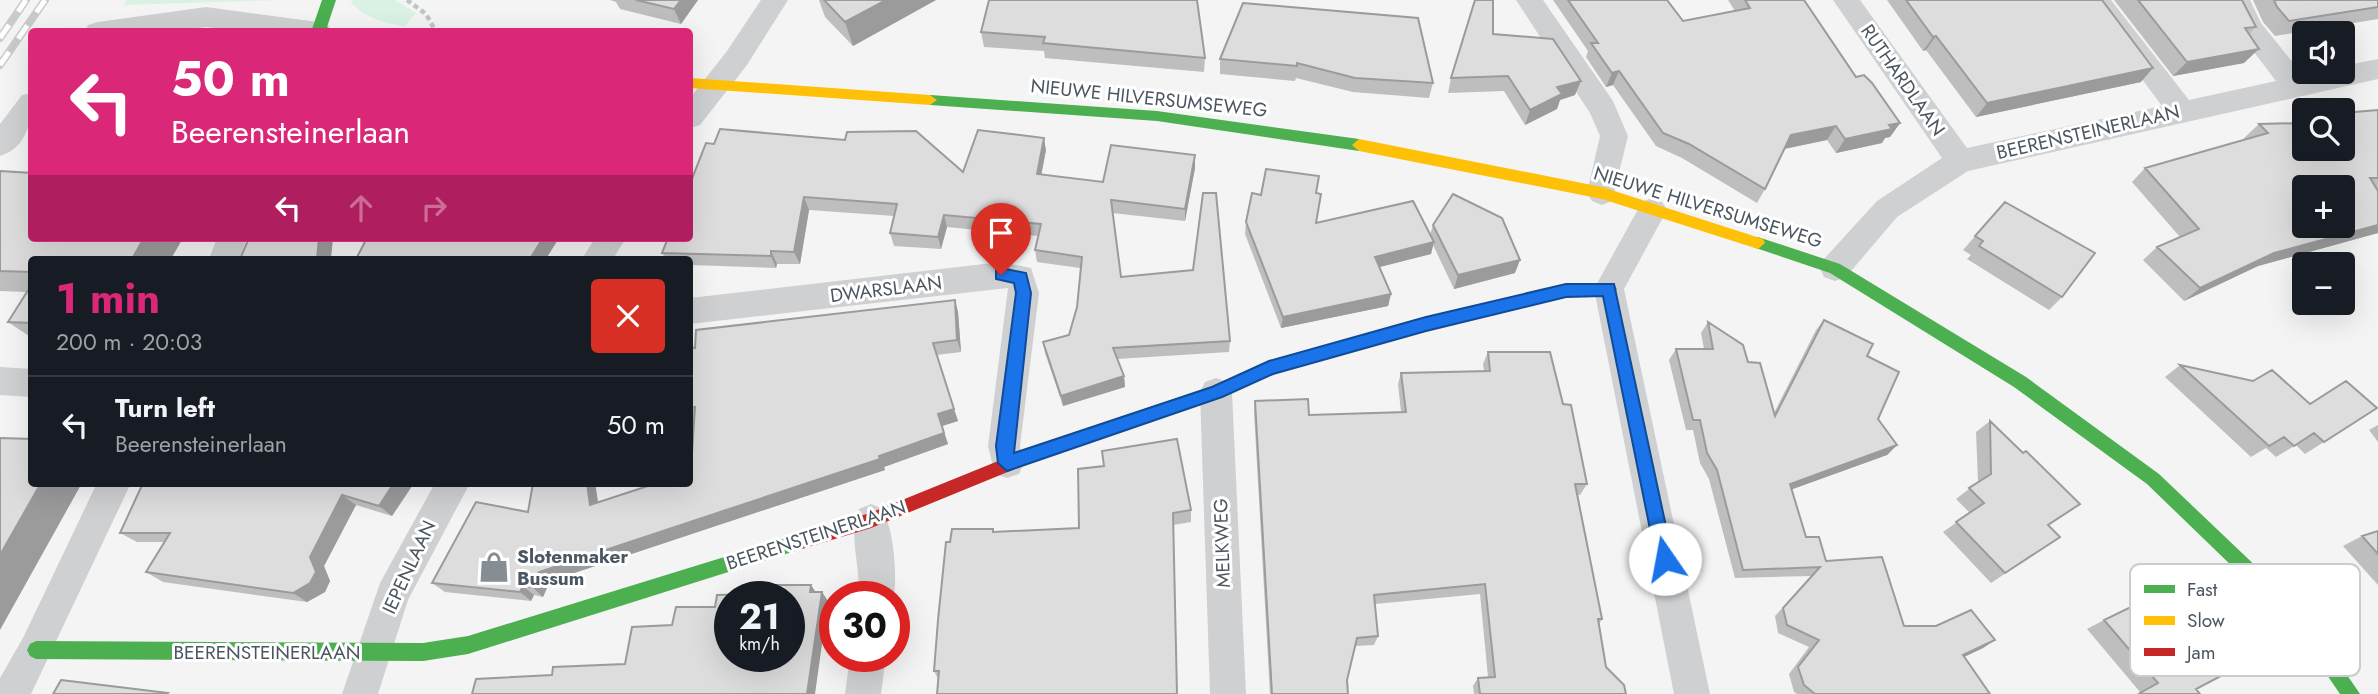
<!DOCTYPE html>
<html lang="en">
<head>
<meta charset="utf-8">
<style>
  :root { --surface:#171b24; --page:#242831; --text:#f1f3f6; --muted:#9ea1a6; --line:#363941; --accent:#db2777 }
  body { margin:0; font-family:Jost,sans-serif; background:var(--page); color:var(--text); height:100vh; display:flex; flex-direction:column; font-size:26px; white-space:nowrap }
  * { box-sizing:border-box; margin:0 }
  p { font-size:23px; color:var(--muted) }
  .icon { flex:none; width:38px; height:38px; fill:none; stroke:currentColor; stroke-width:2; stroke-linecap:round; stroke-linejoin:round }
  .map { position:relative; flex:1; overflow:hidden }
  .side { position:absolute; left:28px; top:256px; width:665px; height:231px; display:flex; flex-direction:column; background:var(--surface); border-radius:7px; box-shadow:0 7px 28px #0002 }
  .side>* { flex:none }
  .guide { position:absolute; left:28px; top:28px; width:665px; height:214px; border-radius:7px; box-shadow:0 7px 28px #0002; background:#db2777; color:#fff; overflow:hidden }
  .buttons { position:absolute; left:2292px; top:21px; display:grid; gap:14px }
  .buttons a { display:grid; place-items:center; width:63px; height:63px; border-radius:7px; background:var(--surface); box-shadow:0 7px 28px #0002; font-size:35px }
  .speed { position:absolute; left:714px; top:581px; display:flex; gap:14px; font-size:35px; font-weight:700; text-align:center }
  .speed>* { display:grid; place-content:center; width:91px; height:91px; border-radius:50%; background:var(--surface); box-shadow:0 7px 28px #0002; line-height:1 }
  .speed small { font-size:18px; font-weight:400 }
  .speed .limit { border:10px solid #d22; background:#fff; color:#111 }
  .pin { position:absolute; display:grid; place-items:center; width:60px; height:60px; color:#fff; margin:-72px -30px; border-radius:50% 50% 50% 0; rotate:-45deg; box-shadow:0 0 7px #0007 }
  .pin .icon { rotate:45deg }
  .me { position:absolute; width:77px; margin:-38px; rotate:348deg; stroke-linejoin:round; filter:drop-shadow(0 0 5px #0008) }
  .turn { display:flex; align-items:center; gap:24px; height:147px; padding:0 28px; font-size:32px }
  .turn .icon { width:91px; height:91px; stroke-width:2.5 }
  .turn b { display:block; font-size:49px; line-height:60px }
  .lanes { display:flex; align-items:center; height:66px; padding:0 28px; background:#0003; justify-content:center; gap:35px; direction:ltr }
  .lanes .off { opacity:.35 }
  .round { display:grid; place-items:center; flex:none; width:74px; height:74px; border-radius:7px; background:var(--page) }
  .summary { display:flex; align-items:center; justify-content:space-between; height:119px; padding:0 28px }
  h1 { font-size:42px; font-weight:700; line-height:52px; color:var(--accent) }
  ul { padding:0; list-style:none }
  li { display:flex; align-items:center; gap:21px; height:98px; padding:0 28px; border-top:2px solid var(--line) }
  li div { flex:1 }
  li b { display:block; font-size:26px }
  li em { font-style:normal }
  .map>svg:first-child { display:block }
  .green { fill:#d9f2e3 }
  .lines { fill:none; stroke-linecap:round; stroke-linejoin:round }
  .path { stroke:#bcc7c4; stroke-width:4.5; stroke-dasharray:5 3.5; stroke-linecap:butt }
  .street { fill:#ced0d2; fill-rule:evenodd }
  .fast { fill:#4caf50; fill-rule:evenodd }
  .slow { fill:#ffc107; fill-rule:evenodd }
  .jam { fill:#c62828; fill-rule:evenodd }
  .rail-casing { stroke:#c9cacc; stroke-width:8 }
  .rail { stroke:#fff; stroke-width:5; stroke-dasharray:16; stroke-linecap:butt }
  .wall { fill:#bebebf }
  .shaded-wall { fill:#9b9b9b }
  .building { fill:#ddddde; stroke:#9b9b9b; stroke-width:2; fill-rule:evenodd }
  .route { fill:#1a73e8; stroke:#114b97; stroke-width:2 }
  .labels { text-anchor:middle; dominant-baseline:central; stroke-width:6; stroke-linejoin:round; paint-order:stroke }
  .street-label { font-size:19px; fill:#4a5661; stroke:#fff }
  .poi-label { font-size:19px; font-weight:bold; fill:#4a5661; stroke:#fff; text-anchor:start }
  .key { fill:#fff; stroke:#c9ccd0; stroke-width:2 }
  .key-label { font-size:19px; fill:#4a5661 }
</style>
</head>
<body>
<div class="map">
<svg width="2378" height="694" viewBox="0 0 2378 694">
  <rect width="100%" height="100%" fill="#f4f4f4"/>
  <path class="green" d="M127,0H280L123,5Z
    M352,0H395L416,13L405,26C383,23 368,19 351,3Z"/>
  <g class="lines">
    <path class="path" d="M407,0L426,14L436,32"/>
    <path class="street" d="M761,0H788L747,65L700,125L690,128V98L727,51Z
      M1516,0H1543L1613,101L1628,136L1612,201L1602,205L1592,201L1587,193L1600,136L1590,113Z
      M1833,0H1860L1967,148L2162,106L2083,0H2111L2189,100L2276,81L2241,35L2224,0H2250L2261,23L2303,75L2343,72V66L2378,59V79L1968,171L1897,217L1846,277L1835,281L1824,277L1820,268L1824,259L1877,201L1942,158Z
      M206,7L318,22L328,25L331,32H241L206,27L172,32H85L88,25L98,22Z
      M32,93C32,118 29,147 0,156V124L22,95Z
      M1652,198L1662,202L1667,210L1624,289L1710,694H1674L1594,289L1642,202Z
      M217,238H247L239,259H209Z
      M595,238H626L613,259H582Z
      M1001,262L1031,268L1039,293L1020,446L1024,463L1019,474L1007,478L995,474L988,446L1008,288L690,324V298Z
      M0,367L32,369V397L0,395Z
      M1216,378L1227,382L1232,392L1246,694H1210L1200,392L1205,382Z
      M97,483H131L31,694H0V678L23,638Z
      M435,483H470L408,600L378,694H342L380,583Z
      M871,504L883,509C894,534 897,570 894,597H858C862,569 847,535 859,509Z
      M850,656H886L881,694H845Z"/>
    <path class="fast" d="M322,0H336L327,27L333,32H314L312,29Z
      M930,95L1157,111L1359,139L1366,145L1359,151L1157,121L930,105L923,100Z
      M1758,237L1840,264L2026,377L2159,474L2305,613L2360,694H2340L2293,625L2147,484L2014,387L1830,273L1753,247L1751,243L1753,239Z
      M1609,283L1614,284L1617,289L1614,294L1609,295L1566,296L1426,331L1273,374L1222,397L1038,459L1032,457L1030,452L1032,447L1212,386L1270,361L1426,317L1566,284Z
      M792,536L798,538L801,544L798,550L792,552L468,654L423,661L36,659L30,656L27,650L30,644L36,641L423,643L468,636Z"/>
    <path class="slow" d="M690,78L930,95L937,100L930,105L690,88Z
      M1359,139L1602,187L1763,239L1765,243L1758,249L1602,199L1359,151L1352,145Z"/>
    <path class="jam" d="M1038,445L1044,447L1046,452L1044,457L871,528L792,552L786,550L783,544L786,538L870,513Z"/>
    <defs>
      <path id="rail" d="M0,38L26,0
        M0,65L45,0"/>
    </defs>
    <use href="#rail" class="rail-casing"/>
    <use href="#rail" class="rail"/>
  </g>
  <path class="wall" d="M610,0H698L681,24L620,9L616,2Z
    M819,0H936L853,46L825,17Z
    M989,0L1205,58L1204,72L1045,58L1044,51L984,47L981,32Z
    M1553,0H1667L1683,21L1735,11L1728,0H1804L1856,77L1900,123L1890,137L1885,138L1882,143L1836,153L1827,140L1785,149L1765,189L1757,203L1682,158L1656,146L1613,85L1606,87L1586,57L1588,51Z
    M1887,0H2102L2141,82L1976,117L1926,50L1923,51Z
    M2114,0H2242L2256,27L2249,34L2244,63L2173,76Z
    M2253,0H2378V19L2275,36L2263,22Z
    M1243,3L1433,83L1429,98L1353,92L1296,78L1295,81L1220,74V59Z
    M1493,34L1575,95L1560,100L1557,109L1525,125L1504,91L1448,93L1451,78Z
    M2378,110V233L2258,266L2184,301L2143,260L2157,247L2180,237L2132,182L2145,168L2245,140L2244,138L2259,124L2305,149Z
    M1046,150L1041,175L1103,182L1195,155V168L1185,221L1112,213L1121,277L1230,341L1229,352L1117,359L1124,376L1125,387L1063,406L1045,353L1043,342L1069,335L1077,307L1080,268L1037,262L1035,250L1038,236L947,227L941,249L894,246L890,233L894,216L809,210L800,264H777L776,268L690,265V259H666L662,253L690,184L963,172Z
    M0,171L32,259V338L8,322L26,292L0,291Z
    M1261,195L1316,223L1430,235L1433,225L1515,273L1454,289L1433,245L1431,254L1379,267L1391,294L1388,306L1281,328L1245,234L1246,222Z
    M2005,202L2062,297L2049,310L1967,259L1971,255L1963,250Z
    M955,300L958,312L961,352L936,355L958,421L942,426L948,444L884,467L885,470L550,581L543,597L534,595L531,601L445,592L432,583L528,512L533,483H595L598,502L690,483L694,420H690V347L695,348Z
    M1824,320L1867,356L1878,419L1897,445L1887,455L1792,489L1806,537L1826,561L1904,626L1995,640L1983,648L1964,657L1990,694H1797L1794,692L1789,674L1809,647L1778,633L1775,616L1811,576L1735,578L1709,479L1700,463L1693,430H1686L1669,360L1676,349H1704L1701,333L1708,322L1748,362L1774,413L1816,330Z
    M1488,352L1563,404L1587,484L1580,495H1578L1602,619L1599,624L1606,667L1626,694H1474L1473,686L1478,678L1488,677L1480,594L1375,604L1378,636L1374,645L1355,646L1347,680L1348,694H1270L1254,412L1255,401L1309,415L1401,412L1398,384L1401,373L1484,371L1483,364Z
    M2180,365L2253,381L2324,442L2305,454L2296,445L2276,457L2266,448L2251,457L2165,377Z
    M1990,421L2048,526L2060,537L1991,583L1943,532L1970,513L1956,499L1978,482L1976,432Z
    M2378,425V442L2369,430Z
    M1104,466L1191,510V522L1173,525L938,679L934,671L950,542L994,532L1079,528Z
    M414,483L392,516L356,505L324,566L330,581L325,592L307,602L163,582L146,572L164,542H137L120,533Z
    M2378,531V585L2343,546L2362,536Z
    M2104,620L2208,632L2196,689L2200,694H2136L2140,692L2087,629Z"/>
  <path class="shaded-wall" d="M681,0H698L681,24L674,9Z
    M886,0H936L853,46L845,22Z
    M1936,36L1926,50L1923,51L1933,37Z
    M2259,49L2244,63L2173,76L2187,62Z
    M2153,68L2141,82L1976,117L1987,103Z
    M1619,71L1613,85L1606,87L1612,73Z
    M1581,81L1575,95L1560,100L1557,109L1525,125L1530,110L1557,87Z
    M1900,123L1890,137L1885,138L1882,143L1836,153L1845,139Z
    M1836,126L1827,140L1783,149L1791,135Z
    M1044,138L1046,150L1039,187L1037,174Z
    M1195,155V168L1185,221V209Z
    M804,197L809,210L800,264L794,252Z
    M944,215L947,227L941,249L938,237Z
    M2378,225V233L2258,266L2184,301L2200,288L2274,253Z
    M144,238H183L171,259H132Z
    M319,238H333L331,259H317Z
    M543,238H559L546,259H530Z
    M1434,242L1431,254L1372,269L1375,257Z
    M771,251L777,264L776,268L771,256Z
    M1520,260L1515,273L1454,289L1458,275Z
    M1391,294L1388,306L1281,328L1283,317Z
    M955,300L958,312L961,352L957,340Z
    M1124,376L1125,387L1063,406L1061,396Z
    M954,409L958,421L942,426L948,444L884,467L885,470L550,581L543,597L532,587L539,572L879,456L938,414Z
    M1897,445L1887,455L1782,493L1790,484Z
    M41,483H82L0,630V555Z
    M394,483H414L392,516L379,506Z
    M587,483H595L600,515L590,505Z
    M342,495L356,505L324,566L330,581L325,592L307,602L293,593L310,557Z
    M811,585L817,594L810,592Z
    M523,586L534,595L531,601L520,592Z
    M822,592L828,601L815,694H807Z
    M1995,640L1983,648L1951,663L1963,655Z"/>
  <path class="building" d="M636,0H681L674,9Z
    M824,0H886L845,22Z
    M989,0H1197L1205,58L1043,43L1045,37L981,32Z
    M1475,0H1493V34L1553,39L1581,81L1557,87L1562,94L1530,110L1508,76L1451,78Z
    M1568,0H1667L1683,21L1750,8L1745,0H1804L1856,77L1864,75L1872,83L1900,123L1889,125L1892,129L1845,139L1836,126L1791,135L1765,189L1689,144L1663,133L1619,71L1612,73L1591,43H1598Z
    M1906,0H2102L2153,68L1987,103L1936,36L1933,37Z
    M2138,0H2242L2256,27L2245,28L2259,49L2187,62Z
    M2274,0H2378V7L2289,21L2277,7Z
    M1243,3L1418,18L1433,83L1355,78L1297,63V66L1220,59Z
    M2378,110V178H2370L2378,191V225L2274,253L2200,288L2157,247L2199,229L2145,168L2268,133L2259,124L2305,123V149H2343V113ZM2305,187H2343V226H2305Z
    M720,129L845,140L847,132L916,131L963,172L978,130L1044,138L1037,174L1103,182L1111,145L1195,155L1185,209L1111,200L1121,277L1193,270L1203,193H1216L1230,341L1113,348L1124,376L1061,396L1043,342L1069,335L1077,307L1082,257L1035,250L1041,224L944,215L938,237L890,233L897,204L804,197L794,252L771,251V256L662,253L668,238H690V184L706,143L714,144Z
    M1266,169L1319,176L1316,193L1321,194L1316,223L1413,201L1434,242L1375,257L1391,294L1283,317L1246,222L1252,193L1261,195Z
    M0,171L32,173V238H144L132,259H32V272L0,271Z
    M1453,194L1502,218L1520,260L1458,275L1433,225Z
    M2005,202L2095,253L2062,297L1979,246L1983,241L1975,236Z
    M249,238H319L317,259H240Z
    M367,238H543L530,259H356Z
    M32,284V323L8,322Z
    M955,300L957,340L933,343L954,409L938,414L944,433L879,456L880,459L539,572L532,587L523,586L520,592L432,583L476,502L528,512L533,483H587L590,505L657,483H690L695,407L690,408V347L695,348L696,330Z
    M1824,320L1873,344L1867,356L1899,372L1878,419L1897,445L1790,484L1806,537H1819L1826,561L1882,557L1904,626H1936L1971,610L1995,640L1963,655L1990,694H1815L1804,685L1798,667L1819,640L1787,625L1783,608L1820,567L1743,570L1717,470L1707,453L1700,420H1693L1676,349H1713L1708,322L1743,345L1748,362L1760,363L1775,416Z
    M1488,352H1550L1563,404L1571,405L1587,484H1575L1602,619H1598L1606,667L1624,685L1626,694H1480L1478,678L1495,677L1485,584L1374,595L1378,636L1357,638L1347,680L1348,694H1272L1255,401L1308,399L1309,415L1406,412L1401,373L1490,371Z
    M2180,365L2253,381L2272,370L2310,404L2346,381L2377,408L2324,442L2314,433L2294,446L2284,437L2269,446Z
    M1990,421L2023,453L2026,451L2080,504L2048,525L2060,537L2005,573L1956,522L1984,503L1969,488L1991,474Z
    M0,438L32,439V483H41L0,555Z
    M1177,439L1191,510L1173,513L1177,694H937L939,671H934L938,620L946,542H950L952,529H993V532L1079,528L1078,469L1104,466L1102,451Z
    M143,483H394L379,506L342,495L310,557L316,572L310,583L293,593L146,572L170,533H120Z
    M2378,531V554L2362,536Z
    M755,585H811L810,592H822L807,694H472L476,679L552,675L553,667L625,664L632,627L672,625L676,607H715L717,595L753,594ZM730,597H789V656H730Z
    M2133,606L2150,626L2180,610L2199,613L2211,626L2208,632L2238,667L2196,689L2200,694H2140V693L2158,683L2104,620Z
    M61,680L168,693L167,694H53Z"/>
  <path class="route" d="M1001,268L1026,273L1031,293L1014,453L1212,387L1269,361L1426,317L1566,284H1614L1673,559L1671,565L1665,567L1658,565L1656,559L1603,296L1566,297L1426,331L1273,374L1222,397L1007,471L998,463L996,446L1016,293L1014,283L996,279V270Z"/>
  <defs>
    <symbol id="shop-bare" viewBox="-9 -9 18 18"><path d="M-5-2.5h2.3a2.7 3.5 0 0 1 5.4 0H5L5.5 6h-11ZM-1.5-2.5h3a1.5 2.3 0 0 0-3 0Z" fill="#868d94" stroke="#fff" stroke-width="2.5" paint-order="stroke"/></symbol>
  </defs>
  <g fill-rule="evenodd">
    <use href="#shop-bare" x="472" y="545" width="44" height="44"/>
  </g>
  <g class="labels">
    <g class="street-label">
      <text transform="translate(1903 80) rotate(55)">RUTHARDLAAN</text>
      <text transform="translate(1149 98) rotate(6)">NIEUWE HILVERSUMSEWEG</text>
      <text transform="translate(2088 132) rotate(-13)">BEERENSTEINERLAAN</text>
      <text transform="translate(1708 207) rotate(17)">NIEUWE HILVERSUMSEWEG</text>
      <text transform="translate(886 289) rotate(-7)">DWARSLAAN</text>
      <text transform="translate(816 535) rotate(-18)">BEERENSTEINERLAAN</text>
      <text transform="translate(1222 543) rotate(-92)">MELKWEG</text>
      <text transform="translate(409 567) rotate(-65)">IEPENLAAN</text>
      <text x="267" y="652">BEERENSTEINERLAAN</text>
    </g>
    <g class="poi-label">
      <text x="517" y="556">Slotenmaker<tspan x="517" dy="22">Bussum</tspan></text>
    </g>
  </g>
  <rect x="2130" y="564" width="230" height="112" rx="10" class="key"/>
  <rect x="2144" y="585" width="31" height="8" fill="#4caf50"/>
  <rect x="2144" y="616" width="31" height="9" fill="#ffc107"/>
  <rect x="2144" y="648" width="31" height="8" fill="#c62828"/>
  <g class="key-label">
    <text x="2187" y="596">Fast</text>
    <text x="2187" y="627">Slow</text>
    <text x="2187" y="659">Jam</text>
  </g>
</svg>
<div class="buttons">
<a><svg class="icon" aria-label="sound" viewBox="0 0 24 24"><path d="M4 9h4l5-4v14l-5-4H4zM17 9q2 3 0 6"/></svg></a>
<a><svg class="icon" aria-label="search" viewBox="0 0 24 24"><circle cx="10" cy="10" r="6"/><path d="M15 15l6 6"/></svg></a>
<a>+</a>
<a>−</a>
</div>
<div class="speed"><div>21<small>km/h</small></div><div class="limit">30</div></div>
<div class="pin" style="left:1001px;top:275px;background:#d93025"><svg class="icon" aria-label="arrive" viewBox="0 0 24 24"><path d="M6 21V4h12l-3 4 3 4H6"/></svg></div>
<svg class="me" style="left:1665px;top:559px" viewBox="-20 -20 40 40"><circle r="19" fill="#fff"/><path d="M0-13L10 11 0 6-10 11z" fill="#1a73e8"/></svg>
<div class="guide">
<div class="turn"><svg class="icon" aria-label="left" viewBox="0 0 24 24"><path d="M17 20v-9H6M10 6l-5 5 5 5"/></svg><div><b>50 m</b>Beerensteinerlaan</div></div>
<div class="lanes"><svg class="icon" aria-label="left" viewBox="0 0 24 24"><path d="M17 20v-9H6M10 6l-5 5 5 5"/></svg><svg class="icon off" aria-label="ahead" viewBox="0 0 24 24"><path d="M12 20V5M6 11l6-6 6 6"/></svg><svg class="icon off" aria-label="right" viewBox="0 0 24 24"><path d="M7 20v-9h11M14 6l5 5-5 5"/></svg></div>
</div>
<section class="side">
<div class="summary"><div><h1>1 min</h1><p>200 m · 20:03</p></div><a class="round" style="background:#d93025;color:#fff"><svg class="icon" aria-label="close" viewBox="0 0 24 24"><path d="M6 6l12 12M18 6L6 18"/></svg></a></div>
<ul>
<li><svg class="icon" aria-label="left" viewBox="0 0 24 24"><path d="M17 20v-9H6M10 6l-5 5 5 5"/></svg><div><b>Turn left</b><p>Beerensteinerlaan</p></div><em>50 m</em></li>
</ul>
</section>
</div>
</body>
</html>
